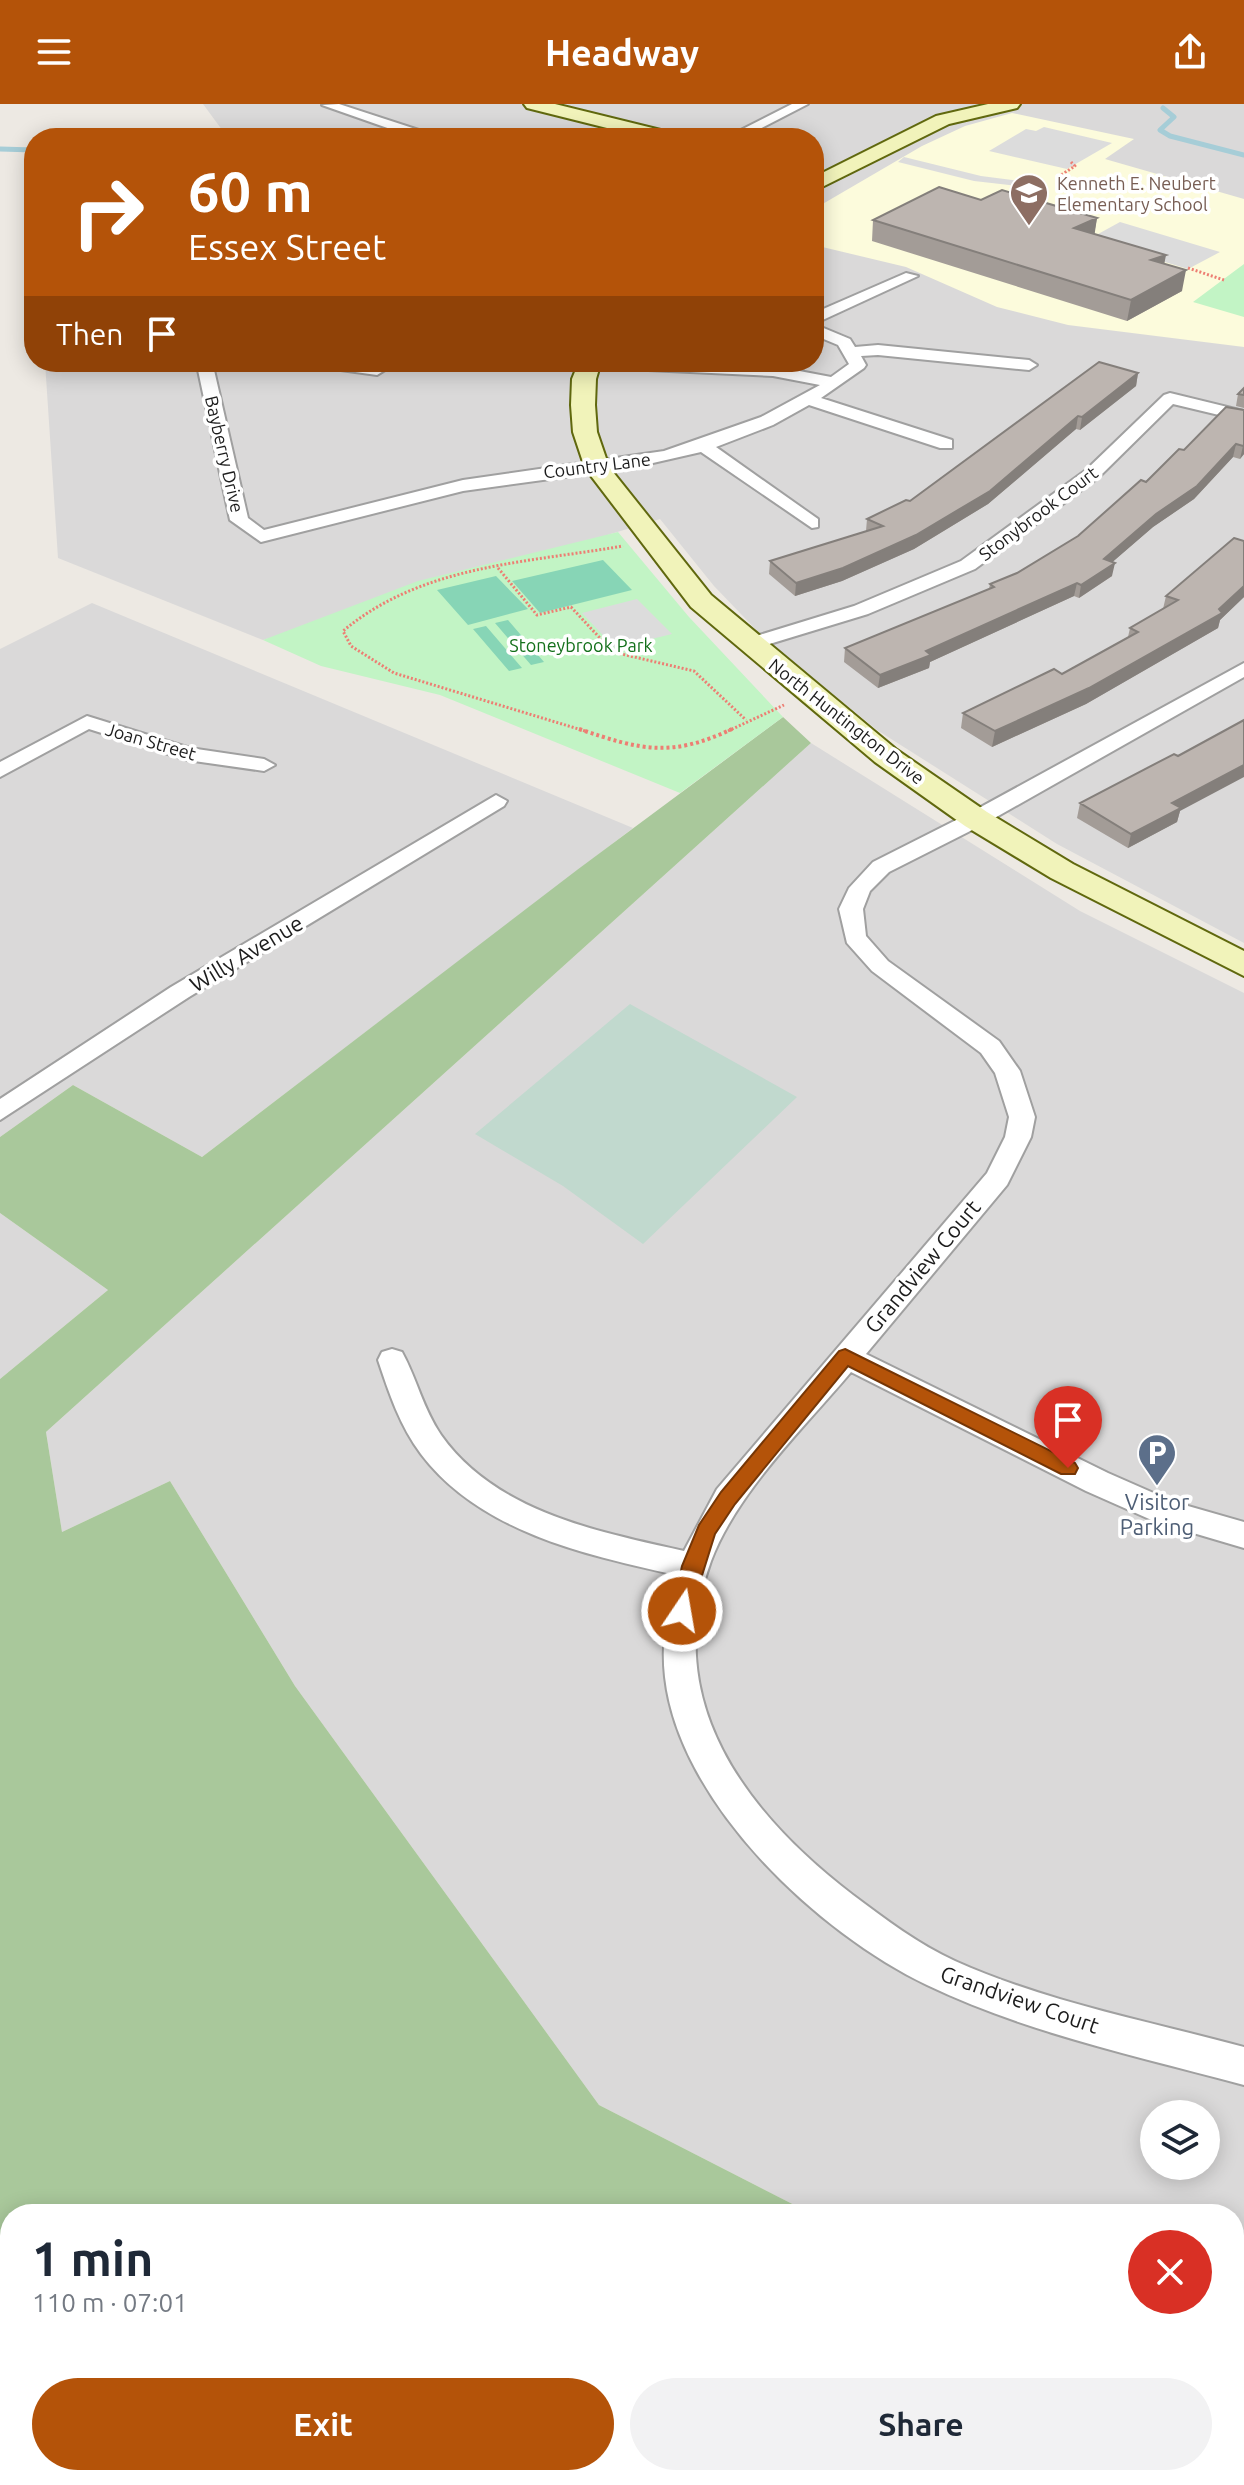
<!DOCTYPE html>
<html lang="en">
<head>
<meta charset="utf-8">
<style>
  :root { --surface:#fff; --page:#f2f2f3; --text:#1f2937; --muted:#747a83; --accent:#b45309 }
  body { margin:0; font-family:Ubuntu,sans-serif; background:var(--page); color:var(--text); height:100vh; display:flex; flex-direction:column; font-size:30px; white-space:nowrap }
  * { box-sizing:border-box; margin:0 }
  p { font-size:26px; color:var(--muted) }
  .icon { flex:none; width:44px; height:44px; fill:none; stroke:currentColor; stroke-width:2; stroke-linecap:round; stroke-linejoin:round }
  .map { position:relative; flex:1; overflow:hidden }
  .panel { position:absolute; left:0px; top:2100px; width:1244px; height:282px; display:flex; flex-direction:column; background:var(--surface); border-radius:32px 32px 0 0; box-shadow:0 4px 20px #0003 }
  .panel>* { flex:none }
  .guide { position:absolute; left:24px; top:24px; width:800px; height:244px; border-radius:32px; box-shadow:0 4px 20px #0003; background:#b45309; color:#fff; overflow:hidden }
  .fabs { position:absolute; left:1140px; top:1996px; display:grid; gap:16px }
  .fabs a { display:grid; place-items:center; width:80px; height:80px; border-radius:50%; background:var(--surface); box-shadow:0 4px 20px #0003; font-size:40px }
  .pin { position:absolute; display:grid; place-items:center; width:68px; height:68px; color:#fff; margin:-82px -34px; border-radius:50% 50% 50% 0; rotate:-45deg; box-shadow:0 0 8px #0007 }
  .pin .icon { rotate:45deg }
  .me { position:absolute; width:88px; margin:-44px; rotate:12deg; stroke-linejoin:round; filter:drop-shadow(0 0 6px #0008) }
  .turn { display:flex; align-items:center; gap:28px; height:168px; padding:0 32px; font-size:36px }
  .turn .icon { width:104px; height:104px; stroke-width:2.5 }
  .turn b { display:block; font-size:56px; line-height:68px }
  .then { display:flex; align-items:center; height:76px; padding:0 32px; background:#0003; gap:16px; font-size:30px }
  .round { display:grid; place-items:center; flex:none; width:84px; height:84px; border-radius:42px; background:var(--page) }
  .summary { display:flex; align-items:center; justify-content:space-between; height:136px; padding:0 32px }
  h1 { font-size:48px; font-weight:700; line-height:60px }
  .cta { display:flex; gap:16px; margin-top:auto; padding:16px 32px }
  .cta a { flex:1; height:92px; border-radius:48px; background:var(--accent); color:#fff; font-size:32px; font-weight:700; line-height:92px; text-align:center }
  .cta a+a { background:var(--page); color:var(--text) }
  header { display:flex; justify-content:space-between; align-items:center; height:104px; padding:0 32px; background:var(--accent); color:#fff; font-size:36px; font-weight:700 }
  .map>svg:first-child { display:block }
  .residential { fill:#dad9d9; fill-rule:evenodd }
  .education { fill:#fcfbdc }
  .forest { fill:#a9c89b }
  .wetland { fill:#c1d9ce }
  .park { fill:#c2f4c5 }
  .pitch { fill:#87d5b6 }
  .parking { fill:#dcdcdc }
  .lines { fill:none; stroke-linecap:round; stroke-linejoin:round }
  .stream { stroke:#a6cdd7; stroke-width:5 }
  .street-casing { stroke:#a0a0a0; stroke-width:4 }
  .secondary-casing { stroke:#60680e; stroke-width:4 }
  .path-far1 { stroke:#ed7e73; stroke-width:3; stroke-dasharray:2 2; stroke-linecap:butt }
  .path { stroke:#ed7e73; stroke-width:4; stroke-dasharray:3 3; stroke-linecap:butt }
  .street { fill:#fff; fill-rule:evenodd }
  .secondary { fill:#f1f3ba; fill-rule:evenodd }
  .wall { fill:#a39c97 }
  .shaded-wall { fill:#847f7b }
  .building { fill:#bdb5b0; stroke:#847f7b; stroke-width:2 }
  .route { fill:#b45309; stroke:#753606; stroke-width:2 }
  .labels { text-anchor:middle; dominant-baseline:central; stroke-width:7; stroke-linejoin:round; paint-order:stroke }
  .far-education-label { font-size:18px; fill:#785e54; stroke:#fff; text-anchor:start }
  .far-street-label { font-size:18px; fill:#1c1c1c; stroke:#fff }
  .far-park-label { font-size:18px; fill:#14701b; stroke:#fff }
  .street-label { font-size:22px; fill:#1c1c1c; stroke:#fff }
  .service-label { font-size:22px; fill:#4e5e75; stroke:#fff }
</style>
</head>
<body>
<header><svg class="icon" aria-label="menu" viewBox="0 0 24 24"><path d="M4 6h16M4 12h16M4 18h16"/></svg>Headway<svg class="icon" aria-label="share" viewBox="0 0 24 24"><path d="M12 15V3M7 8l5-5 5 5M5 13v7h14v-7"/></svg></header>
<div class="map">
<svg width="1244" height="2381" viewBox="0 0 1244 2381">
  <rect width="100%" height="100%" fill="#ede9e3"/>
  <path class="residential" d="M203,0H1244V839L1057,740L877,626L765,535L714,482L660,415L263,536L58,454L45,258H814V34H228Z
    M92,499L633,724L202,1053L73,981L0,1033V545Z
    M811,639L1080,807L1244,889V2331L1234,2325V2110H812L599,2001L295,1582L170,1377L62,1428L46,1328ZM1154,2010H1206V2062H1154Z
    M0,1109L108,1186L0,1275Z"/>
  <path class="education" d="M1012,9L1134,35L1105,55L1244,95V243L1068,221L997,203L906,163L814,141V105L922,42L965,22Z"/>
  <path class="forest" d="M783,613L811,639L46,1328L62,1428L170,1377L295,1582L599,2001L812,2110H10V2372H1234V2325L1244,2331V2381H0V1275L108,1186L0,1109V1033L73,981L202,1053L577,766Z"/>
  <path class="wetland" d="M630,900L797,993L643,1140L563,1082L475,1030Z"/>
  <path class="park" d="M1244,160V213L1193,198Z
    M618,428L689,513L783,613L680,689L440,591L321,562L263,536L418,477Z"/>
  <path class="pitch" d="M603,456L632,486L540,509L512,477Z
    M496,472L528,505L468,521L437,486Z
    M508,516L544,558L531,561L495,519Z
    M486,522L522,564L509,567L473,525Z"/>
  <path class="parking" d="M1044,23L1112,39L1067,65L989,47L1026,25L1036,27Z
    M904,53L981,72L1020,77L1019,82L974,77L898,58Z
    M1120,118L1220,148L1188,165L1089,135Z
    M637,495L672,530L615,544L582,509Z"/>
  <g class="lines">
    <path class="stream" d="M1163,4L1174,13L1160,26L1170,32L1244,51
      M0,45L34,46"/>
    <defs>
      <path id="street" d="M339,0L434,31L436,34H416L322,1Z
        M792,0H808L742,34H725Z
        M906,169L918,172L814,220V209Z
        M814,220L850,235L855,243L878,241L1029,256L1037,261L1029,266L878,251L861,252L866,261L864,264L821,294L952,336V344H940L809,301L773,321L716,343L818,415V423L812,424L701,348L631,364L463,387L261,438L230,416L198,266L200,258H216L214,266L248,414L264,426L463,376L664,347L761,313L820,281L773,272L648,266L642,264V258L773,262L831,273L849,260L838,241L814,231Z
        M311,258H354L385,266L377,271L319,263Z
        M1170,289L1244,307V317L1173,300L1098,374L975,465L868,510L750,546L740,540L743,536L854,502L961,457L1086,366L1164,291Z
        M1244,559V573L984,720L889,768L870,787L863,805L866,832L888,857L999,937L1020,967L1035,1013L1031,1033L1007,1081L866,1250L1108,1369L1174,1398L1244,1418V1444L1156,1418L1086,1387L851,1268C804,1324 737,1388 711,1457C659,1597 747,1710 853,1791C885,1815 918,1840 955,1857C1046,1898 1148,1917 1244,1943V1981C1137,1952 1027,1929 927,1881C818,1829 679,1699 665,1573C661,1538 667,1505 676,1471C586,1451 480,1428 421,1350C400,1322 389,1289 378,1256L382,1248L392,1245L402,1248C417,1275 423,1305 441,1331C495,1408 599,1428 684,1447L717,1385L987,1069L1005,1033L1009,1013L995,969L981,949L872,867L847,839L839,805L849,784L873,758L968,710Z
        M87,612L190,644L264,655L275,661L264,667L187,656L89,625L0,673V658Z
        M496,691L507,697L504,702L189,893L0,1016V995L171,883Z"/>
      <path id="secondary" d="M524,0H555L677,30L679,34H647L527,4Z
        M988,0H1020L1017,4L949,20L814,87V73L936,12Z
        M579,258H601L596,275L595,301L597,328L609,363L711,491L897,646L987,708L1073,760L1244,847V872L1051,774L965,722L875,658L691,503L585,364L573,328L571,301L572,275Z"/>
    </defs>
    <use href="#street" class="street-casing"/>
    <use href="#secondary" class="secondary-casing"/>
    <path class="path-far1" d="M1058,73L1075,62L1071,58
      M1188,164L1224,176
      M498,464L537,511L571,503L613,548L694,567L746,616
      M585,627L394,569L351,542L343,527C422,461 525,459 623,442
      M728,627L784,601"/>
    <path class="path" d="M579,625C641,646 671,654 732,625"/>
    <use href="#street" class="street"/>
    <use href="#secondary" class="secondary"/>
  </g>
  <path class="wall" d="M981,96L1097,114L1094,130L1164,160L1182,187L1127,217L872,137L873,116Z
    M1138,269L1136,282L1080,326L1076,325L988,400L914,445L842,477L795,492L769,470L770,457L866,427L867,415L910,397Z
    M1244,284V304L1236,302L1238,290Z
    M1244,306V350L1240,355L1233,353L1194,395L1153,423L1112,458V472L1079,494L1074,492L930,558L929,564L878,584L844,558L845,544L989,485L990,480L1017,469L1078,432L1184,346Z
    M1244,437V493L1220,516L1218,524L1086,600L992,643L961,624L963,609L1062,570L1128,533L1130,524L1163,505L1166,492Z
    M1178,652L1180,707L1177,718L1128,744L1077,714L1080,699Z"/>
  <path class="shaded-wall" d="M1097,114L1094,134L1074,124Z
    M1166,151L1162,172L1151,156Z
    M1186,166L1182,187L1127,217L1131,196Z
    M1138,269L1136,282L1080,326L1082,313Z
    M1078,312L1076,325L988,400L914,445L842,477L795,492L796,479Z
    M1236,340L1233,353L1194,395L1153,423L1101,468L1104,455Z
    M1244,341V350L1240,355L1243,342Z
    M1115,459L1112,472L1079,494L1081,481Z
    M1077,479L1074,492L930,558L929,564L878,584L880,571L926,547Z
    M1244,482V493L1220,516L1218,524L1086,600L992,643L995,627L1219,505Z
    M1244,661V673L1180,707L1177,718L1128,744L1131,730L1172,699Z"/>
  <path class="building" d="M939,83L981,96L1002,86L1097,114L1074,124L1166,151L1151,156L1186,166L1131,196L873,116Z
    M1099,258L1138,269L1082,313L1078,312L990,387L916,431L843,464L796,479L770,457L883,422L867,415L906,396L910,397Z
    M1244,284V291L1238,290Z
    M1226,303L1244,306V341L1243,342L1236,340L1197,382L1156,410L1104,455L1115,459L1081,481L1077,479L926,547L931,551L880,571L845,544L994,483L990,480L1017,469L1078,432L1141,376L1146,378L1179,345L1184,346Z
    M1234,434L1244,437V482L1219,505L1222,509L1089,584L995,627L963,609L1054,565L1062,570L1138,528L1130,524L1178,496L1166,492Z
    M1244,616V661L1172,699L1181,704L1131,730L1080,699L1174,650L1178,652Z"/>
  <path class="route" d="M845,1245L1075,1359L1078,1364L1075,1370H1061L848,1262L735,1400L715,1430L689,1513H675L672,1507L682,1462L699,1421L721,1388L839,1247Z"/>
  <defs>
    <symbol id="school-pin" viewBox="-11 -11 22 30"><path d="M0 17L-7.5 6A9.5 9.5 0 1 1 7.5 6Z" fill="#8d6e63" stroke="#fff"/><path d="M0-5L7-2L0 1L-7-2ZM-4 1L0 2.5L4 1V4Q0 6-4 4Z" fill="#fff"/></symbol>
    <symbol id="parking-pin" viewBox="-11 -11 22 30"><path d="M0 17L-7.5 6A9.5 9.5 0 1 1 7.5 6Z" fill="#5c6f8a" stroke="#fff"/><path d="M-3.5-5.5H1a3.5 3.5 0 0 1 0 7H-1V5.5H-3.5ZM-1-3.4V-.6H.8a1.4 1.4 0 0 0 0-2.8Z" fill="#fff"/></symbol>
  </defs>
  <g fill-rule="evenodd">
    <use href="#school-pin" x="1007" y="67" width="44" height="60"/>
    <use href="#parking-pin" x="1135" y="1327" width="44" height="60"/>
  </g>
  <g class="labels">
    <g class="far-education-label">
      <text x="1057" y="79">Kenneth E. Neubert<tspan x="1057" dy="21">Elementary School</tspan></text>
    </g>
    <g class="far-street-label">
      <text transform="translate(225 350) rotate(77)">Bayberry Drive</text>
      <text transform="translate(597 361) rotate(-7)">Country Lane</text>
      <text transform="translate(1038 409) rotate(-37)">Stonybrook Court</text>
      <text transform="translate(847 617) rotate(38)">North Huntington Drive</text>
      <text transform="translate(151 637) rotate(16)">Joan Street</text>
    </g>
    <g class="far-park-label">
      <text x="581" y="541">Stoneybrook Park</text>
    </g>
    <g class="street-label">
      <text transform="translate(246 849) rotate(-31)">Willy Avenue</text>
      <text transform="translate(922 1162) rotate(-50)">Grandview Court</text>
      <text transform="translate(1020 1895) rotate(19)">Grandview Court</text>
    </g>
    <g class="service-label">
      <text x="1157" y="1397">Visitor<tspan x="1157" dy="25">Parking</tspan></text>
    </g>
  </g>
</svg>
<div class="fabs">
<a><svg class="icon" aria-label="layers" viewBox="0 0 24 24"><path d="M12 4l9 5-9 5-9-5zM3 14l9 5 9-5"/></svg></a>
</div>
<div class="pin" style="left:1068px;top:1364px;background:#d93025"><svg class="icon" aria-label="arrive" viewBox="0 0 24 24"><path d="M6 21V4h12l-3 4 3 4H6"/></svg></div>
<svg class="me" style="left:682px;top:1507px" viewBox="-20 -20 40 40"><circle r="17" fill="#b45309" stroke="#fff" stroke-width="3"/><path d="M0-11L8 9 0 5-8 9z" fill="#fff"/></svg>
<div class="guide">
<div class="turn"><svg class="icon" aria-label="right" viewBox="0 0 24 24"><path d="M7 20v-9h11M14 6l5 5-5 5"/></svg><div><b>60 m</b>Essex Street</div></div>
<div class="then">Then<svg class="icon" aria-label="arrive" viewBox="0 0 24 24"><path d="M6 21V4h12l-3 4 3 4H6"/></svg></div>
</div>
<section class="panel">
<div class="summary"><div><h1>1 min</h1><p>110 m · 07:01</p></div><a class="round" style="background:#d93025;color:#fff"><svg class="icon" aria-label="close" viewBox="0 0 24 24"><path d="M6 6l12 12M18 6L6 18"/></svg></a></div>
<div class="cta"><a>Exit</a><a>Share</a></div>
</section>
</div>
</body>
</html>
